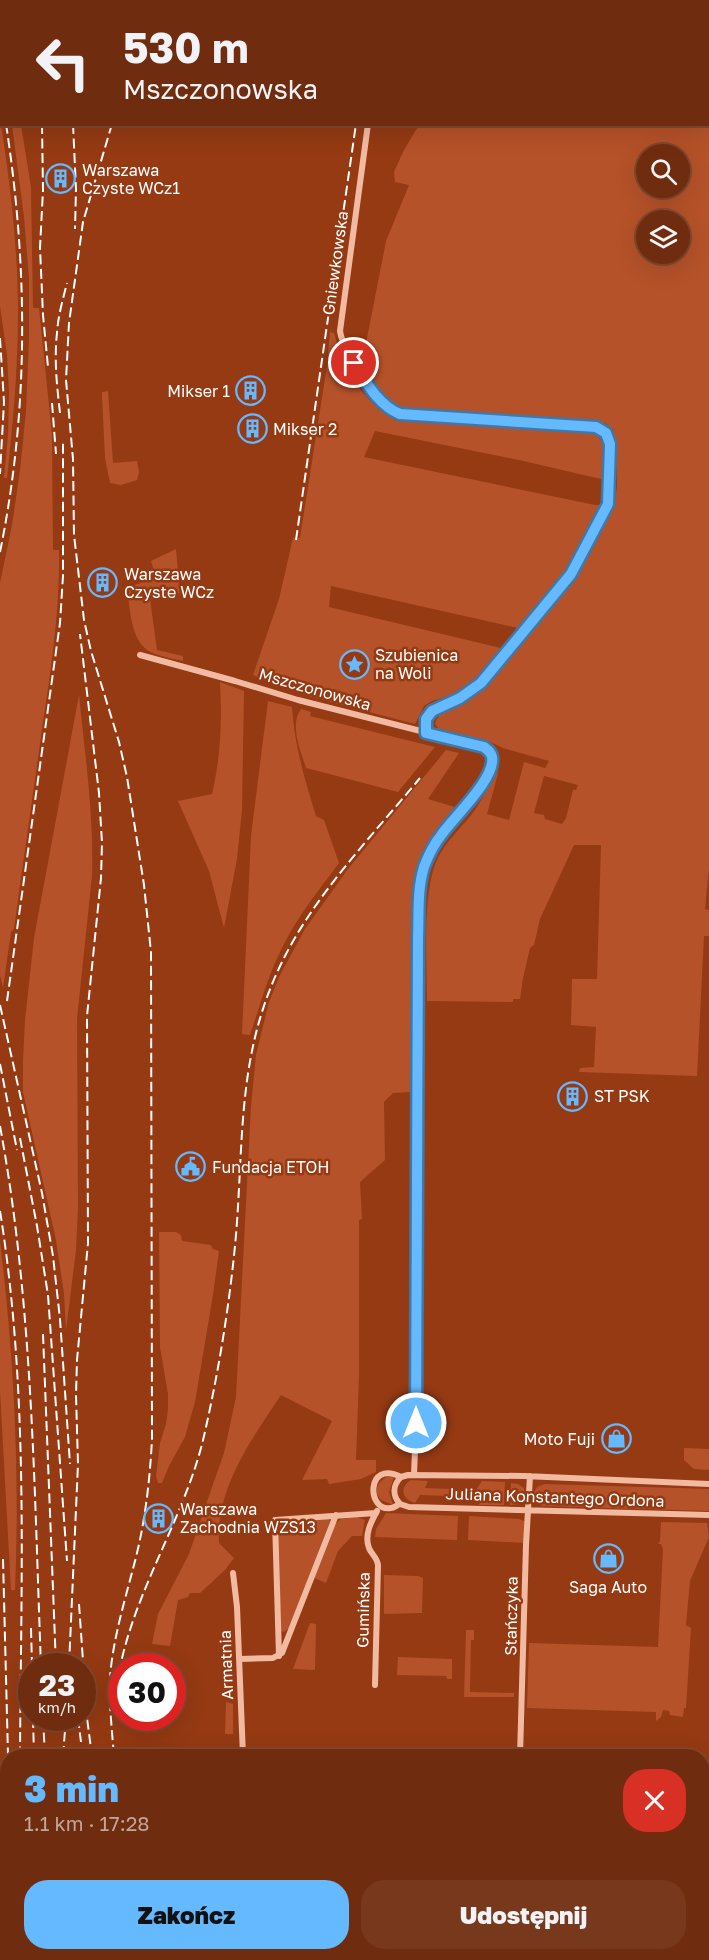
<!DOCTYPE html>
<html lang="pl">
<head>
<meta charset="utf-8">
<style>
  :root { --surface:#702c0e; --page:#78381c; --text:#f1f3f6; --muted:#c0a79e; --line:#82482e; --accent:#64b9ff }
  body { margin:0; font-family:"Golos Text",sans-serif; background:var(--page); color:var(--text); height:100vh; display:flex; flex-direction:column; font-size:22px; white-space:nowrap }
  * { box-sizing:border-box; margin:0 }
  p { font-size:20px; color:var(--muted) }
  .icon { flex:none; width:33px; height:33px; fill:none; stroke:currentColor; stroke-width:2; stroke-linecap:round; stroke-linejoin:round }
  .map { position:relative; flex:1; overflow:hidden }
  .side { position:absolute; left:0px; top:1749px; width:710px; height:212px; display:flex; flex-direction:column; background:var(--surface); border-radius:24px 24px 0 0; box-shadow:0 6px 24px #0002,0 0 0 2px var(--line) }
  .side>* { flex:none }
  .guide { position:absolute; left:0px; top:0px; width:710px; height:126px; box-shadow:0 6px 24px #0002,0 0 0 2px var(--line); background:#702c0e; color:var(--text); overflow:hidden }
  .controls { position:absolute; left:636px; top:144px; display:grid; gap:12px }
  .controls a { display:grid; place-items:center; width:54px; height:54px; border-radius:50%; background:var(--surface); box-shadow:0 6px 24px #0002,0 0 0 2px var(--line); font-size:30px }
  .speed { position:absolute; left:18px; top:1653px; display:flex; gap:12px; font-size:30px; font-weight:700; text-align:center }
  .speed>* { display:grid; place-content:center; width:78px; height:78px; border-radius:50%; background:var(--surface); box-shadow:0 6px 24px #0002,0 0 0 2px var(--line); line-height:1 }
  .speed small { font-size:15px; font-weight:400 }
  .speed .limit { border:9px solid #d22; background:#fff; color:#111 }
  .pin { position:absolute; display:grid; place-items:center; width:51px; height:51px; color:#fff; margin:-26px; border:3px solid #fff; border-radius:50%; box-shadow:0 2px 6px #0007 }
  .me { position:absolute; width:66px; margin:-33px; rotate:0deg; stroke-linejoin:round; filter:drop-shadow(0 0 4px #0008) }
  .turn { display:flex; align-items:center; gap:21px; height:126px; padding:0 24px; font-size:27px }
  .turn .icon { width:78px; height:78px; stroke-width:2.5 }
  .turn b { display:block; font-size:42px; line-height:51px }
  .round { display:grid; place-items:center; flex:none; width:63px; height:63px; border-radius:24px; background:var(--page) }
  .headline { display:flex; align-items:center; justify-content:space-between; height:102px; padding:0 24px }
  h1 { font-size:36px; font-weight:800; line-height:45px; color:var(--accent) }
  .primary-button { display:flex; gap:12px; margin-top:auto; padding:12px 24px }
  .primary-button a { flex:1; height:69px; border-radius:24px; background:var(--accent); color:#111; font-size:24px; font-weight:800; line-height:69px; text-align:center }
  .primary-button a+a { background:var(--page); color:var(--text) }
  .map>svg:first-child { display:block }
  .green { fill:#b55229; fill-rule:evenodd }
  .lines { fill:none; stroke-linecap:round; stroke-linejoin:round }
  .primary-tunnel { stroke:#a55836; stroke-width:15; stroke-dasharray:15 8; stroke-linecap:butt }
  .street { stroke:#f3baa2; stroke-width:6 }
  .primary { stroke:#fff4ee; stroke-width:15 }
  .rail { stroke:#fff; stroke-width:2; stroke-dasharray:10 4.5; stroke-linecap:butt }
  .route-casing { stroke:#4178a6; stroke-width:15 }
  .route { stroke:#64b9ff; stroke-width:10 }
  .labels { text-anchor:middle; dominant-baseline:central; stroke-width:5; stroke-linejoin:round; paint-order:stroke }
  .poi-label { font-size:16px; fill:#fff; stroke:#953a13; text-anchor:start }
  .street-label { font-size:16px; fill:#fff; stroke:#953a13 }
</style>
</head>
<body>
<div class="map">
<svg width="709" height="1960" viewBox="0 0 709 1960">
  <rect width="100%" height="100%" fill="#953a13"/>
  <path class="green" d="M520,0H709V868L705,909L709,910V936H704L697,1076L579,1072L580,1068L594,1067L596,1027L571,1025L572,979H597L601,845H574L540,919L534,945L530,948L523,978L520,999H513V1002L427,1001C427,962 422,897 436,862C445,841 462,828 475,810C483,797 491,783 499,770L487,814L509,820L524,762L545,768L549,761L503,748L488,741L440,730L435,724C438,708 469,700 481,689C500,673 514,653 530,634C562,594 603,545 616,493C619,479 615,450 614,434L613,429L605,423L419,411C412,410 405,410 399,408C384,403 370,377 362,364L386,241L409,185L395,182L394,172L404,150L419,125L708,124V2L518,1ZM646,154H680V188H646ZM646,220H680V254H646ZM544,776L578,785L576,790H573L566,818L562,824L545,819L544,815L534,813Z
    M0,117C10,182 18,247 18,313C18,369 13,423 7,478H4L8,436L9,393L7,355L0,306Z
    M21,125L31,187L33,308H39L52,435L53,550H59C60,611 51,669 42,729C33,795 23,862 14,929L11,932L3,988L0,975V583L12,525L20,470L26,411L29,339V279L24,217L12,125Z
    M330,332L334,333C344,370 363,402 397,421L590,432C610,439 605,462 605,480L519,460L375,431L364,457L595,505H603L572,565L522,629L331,586L329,607L505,649L472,685L451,696L432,701L424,706L415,724L312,697L286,689L253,675L279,599L293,538H300L327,366Z
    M108,391L113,463L137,461L139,472L137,480L121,485L110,483L105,458L102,396V392Z
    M176,549L180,593L150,599L157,650L183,656V661C174,659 164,657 155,654C131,646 131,613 127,592L135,585L156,577L151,561Z
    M220,682L244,691L242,810L237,859L224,928L209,871L178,801L212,794C221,755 222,722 220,682Z
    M79,695C85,755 94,815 92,876L77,1019L78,1208L76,1250L66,1331L64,1294L56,1240L23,1092V1060L25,1020L34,938Z
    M268,701L292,707C295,747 304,777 316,816L324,820L339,863C319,890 297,917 282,948C268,975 260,1006 250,1035L242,1034L251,836Z
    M301,709L311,712L310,716L435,747L398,792L306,768C301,752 289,725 301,709Z
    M446,750L459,753L428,799L455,807L424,857L416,887L412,958L411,1092L393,1093L384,1102L385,1160L360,1182L362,1219L359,1220V1376L356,1460H376V1472L361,1479L329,1484L327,1479L302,1480L332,1421L281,1395C252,1439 216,1487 219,1543L234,1558L225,1570L200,1593H190L188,1597L178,1600L170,1646L152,1644L158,1614L189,1554L211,1490L224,1453L236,1397L251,1106L256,1055L269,1002L279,977L305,929L348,869Z
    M176,1232L181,1235L182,1241L211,1245L213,1249L219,1251L213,1295L195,1402L185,1437L169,1466L162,1483H158L156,1476L160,1443L166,1424L168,1409V1394L160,1347L159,1232Z
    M0,1241C14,1356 20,1474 15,1590H11L0,1390Z
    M684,1448L709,1449V1470L694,1469L684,1460Z
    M387,1477H394L389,1492L393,1505L381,1500C373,1492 377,1482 387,1477Z
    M411,1480L428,1481L425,1488L476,1490L482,1481L505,1482L504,1505H479L481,1497L420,1495L415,1503C402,1500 399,1487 411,1480Z
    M511,1483L518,1484L524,1488L525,1499L520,1504L510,1505Z
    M545,1484L709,1489V1511L542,1506L535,1501L533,1494L537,1487Z
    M386,1513L458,1516L457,1540L375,1537L376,1529Z
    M469,1516L519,1519L526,1522L525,1543L468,1540Z
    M357,1517L365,1520L362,1536H352L338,1551L326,1583L314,1578L335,1524L341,1519Z
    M328,1518L330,1521L289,1628L284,1632L281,1631L277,1527L281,1522Z
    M661,1522L707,1523L709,1537L690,1581L686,1625L691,1628L686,1708H684L683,1717L670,1715L669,1711L663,1710L661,1717L656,1721V1712L527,1708L529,1643L658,1647L663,1549L661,1544H658L660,1541Z
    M384,1575L418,1576L423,1578L422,1613L384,1614Z
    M310,1623L316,1624L315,1670L293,1669Z
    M466,1630H474V1640H471L470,1692L514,1693V1697H464Z
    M398,1657L452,1659V1679H447L446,1676L397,1675Z
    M226,1702L233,1704V1734H225Z
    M396,1953H534L533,1960H395Z"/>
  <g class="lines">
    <path class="primary-tunnel" d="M0,1792L8,1794
      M0,1807L8,1809
      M0,1818L8,1821"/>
    <path class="street" d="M385,2V0
      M368,124L340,331C343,351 375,401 392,411C397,414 404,415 410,416L596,427L606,433L610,444L608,504L571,574L481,683L460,698L432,711L426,719V733
      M140,655L235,681L298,700L484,747L492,754C496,780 444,825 431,851C418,878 419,907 418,937L416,1423L414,1475
      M401,1477C393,1485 392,1495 400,1504L409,1507L709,1515
      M400,1504C397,1505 394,1508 391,1508C367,1513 365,1459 401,1477L408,1475L524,1476L709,1484
      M233,1573L237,1607L243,1756
      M279,1656L275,1520L376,1513
      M240,1659L273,1658L282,1653L336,1515
      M375,1685L378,1565C377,1557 371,1554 369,1548C364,1535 371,1522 377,1511
      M520,1756L526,1545L530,1476
      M670,1960L671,1953"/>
    <path class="primary" d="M702,1860L709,1861
      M702,1890L709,1891"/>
    <path class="rail" d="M67,0V2
      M43,2V0
      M168,2L169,0
      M330,2V0
      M372,2L373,0
      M0,85L2,94
      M42,124L43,190L40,248L43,315L48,367
      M73,124L76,189L75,229
      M112,124L83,222L69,323L66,380L73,459L74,535L84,620L91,651L119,742L127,777L144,885L151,952L152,1439C150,1477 146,1515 137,1553C127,1594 113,1636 110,1678C109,1705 112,1731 114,1756
      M0,338L4,402L0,474
      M52,403L56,454
      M60,413C57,387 54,360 57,333C58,316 63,299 67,283
      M296,540L356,124
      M0,552C29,410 28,267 6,124
      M7,1001L60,623L63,576V441
      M0,1005L42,1193L53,1256L60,1319L70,1464
      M0,1064L17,1150
      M0,1126C33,1305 34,1486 41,1666
      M20,1138L37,1226L48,1295L67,1561
      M0,1211C29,1391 21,1575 20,1756
      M43,1334L56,1666
      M3,1559L8,1756
      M79,1604L87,1718L92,1756
      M31,1628L32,1666
      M69,1666L78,1464L76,1395L77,1360L88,1243L87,1016L101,878L102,843L99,793L80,634
      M119,1673C134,1590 185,1518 204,1436C219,1370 230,1302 236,1235C244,1136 237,1052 283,960C316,893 373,835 420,778
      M33,1718L34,1756
      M43,1718L45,1756
      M78,1718L81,1742
      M63,1756L66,1718
      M60,1953V1960
      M81,1953V1960
      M192,1953L196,1960
      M205,1953L212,1960
      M7,1960L8,1852
      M18,1960V1953
      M36,1960V1953
      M48,1960V1953"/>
  </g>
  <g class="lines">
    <defs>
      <path id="route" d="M354,363C366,382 378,405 400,414L596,427L606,433L610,444L608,504L571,574L481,683L460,698L432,711L426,719V733L484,747C488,750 491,752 492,757C496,778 454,817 442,834C434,844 428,856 424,867C417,889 419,914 418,937L416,1423"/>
    </defs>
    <use href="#route" class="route-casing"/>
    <use href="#route" class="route"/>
  </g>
  <defs>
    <symbol id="building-ring" viewBox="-11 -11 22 22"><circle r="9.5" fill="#953a13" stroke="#64b9ff" stroke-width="1.5"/><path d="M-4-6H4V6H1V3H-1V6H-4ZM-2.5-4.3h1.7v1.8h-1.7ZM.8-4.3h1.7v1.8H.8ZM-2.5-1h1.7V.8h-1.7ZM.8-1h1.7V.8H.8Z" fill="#64b9ff"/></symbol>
    <symbol id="sight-ring" viewBox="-11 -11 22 22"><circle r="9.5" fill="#953a13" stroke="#64b9ff" stroke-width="1.5"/><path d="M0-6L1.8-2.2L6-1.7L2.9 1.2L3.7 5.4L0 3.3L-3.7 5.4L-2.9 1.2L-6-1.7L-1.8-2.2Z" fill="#64b9ff"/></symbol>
    <symbol id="civic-ring" viewBox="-11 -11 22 22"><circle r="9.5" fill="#953a13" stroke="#64b9ff" stroke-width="1.5"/><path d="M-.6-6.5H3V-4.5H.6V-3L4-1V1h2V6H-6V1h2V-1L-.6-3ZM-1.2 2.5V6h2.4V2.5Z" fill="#64b9ff"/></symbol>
    <symbol id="shop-ring" viewBox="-11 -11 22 22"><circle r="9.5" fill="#953a13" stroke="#64b9ff" stroke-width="1.5"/><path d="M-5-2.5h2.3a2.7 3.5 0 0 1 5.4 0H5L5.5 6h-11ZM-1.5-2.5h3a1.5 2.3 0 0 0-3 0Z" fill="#64b9ff"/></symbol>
  </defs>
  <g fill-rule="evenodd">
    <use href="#building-ring" x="44" y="162" width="33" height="33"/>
    <use href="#building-ring" x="234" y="374" width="33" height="33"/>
    <use href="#building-ring" x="236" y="412" width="33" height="33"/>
    <use href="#building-ring" x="86" y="566" width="33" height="33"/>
    <use href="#sight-ring" x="338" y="648" width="33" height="33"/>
    <use href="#building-ring" x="556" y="1080" width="33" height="33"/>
    <use href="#civic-ring" x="174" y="1150" width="33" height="33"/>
    <use href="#shop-ring" x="600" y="1422" width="33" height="33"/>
    <use href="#building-ring" x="142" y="1502" width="33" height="33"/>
    <use href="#shop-ring" x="592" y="1542" width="33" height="33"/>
  </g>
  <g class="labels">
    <g class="poi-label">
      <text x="82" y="170">Warszawa<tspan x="82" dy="18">Czyste WCz1</tspan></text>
      <text x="230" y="391" text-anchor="end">Mikser 1</text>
      <text x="273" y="429">Mikser 2</text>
      <text x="124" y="574">Warszawa<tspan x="124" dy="18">Czyste WCz</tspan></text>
      <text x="375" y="655">Szubienica<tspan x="375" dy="18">na Woli</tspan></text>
      <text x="594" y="1096">ST PSK</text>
      <text x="212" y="1167">Fundacja ETOH</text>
      <text x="595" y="1439" text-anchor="end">Moto Fuji</text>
      <text x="180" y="1509">Warszawa<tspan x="180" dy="18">Zachodnia WZS13</tspan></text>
      <text x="608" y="1587" text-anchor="middle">Saga Auto</text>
    </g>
    <g class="street-label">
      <text transform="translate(335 263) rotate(-82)">Gniewkowska</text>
      <text transform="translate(315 689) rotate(16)">Mszczonowska</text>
      <text transform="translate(555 1497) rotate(2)">Juliana Konstantego Ordona</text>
      <text transform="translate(363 1610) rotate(-89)">Gumińska</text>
      <text transform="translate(511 1616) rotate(-89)">Stańczyka</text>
      <text transform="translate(226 1665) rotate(-92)">Armatnia</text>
    </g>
  </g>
</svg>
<div class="controls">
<a><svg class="icon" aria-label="search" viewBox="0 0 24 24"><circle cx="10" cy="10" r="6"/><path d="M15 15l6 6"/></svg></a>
<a><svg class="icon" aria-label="layers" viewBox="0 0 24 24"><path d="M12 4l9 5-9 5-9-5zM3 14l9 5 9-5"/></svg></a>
</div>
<div class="speed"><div>23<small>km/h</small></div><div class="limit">30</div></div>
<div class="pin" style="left:354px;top:363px;background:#d93025"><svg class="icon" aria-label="arrive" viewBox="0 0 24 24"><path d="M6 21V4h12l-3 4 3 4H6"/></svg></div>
<svg class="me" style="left:416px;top:1423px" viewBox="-20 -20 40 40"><circle r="17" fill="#64b9ff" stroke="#fff" stroke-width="3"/><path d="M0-11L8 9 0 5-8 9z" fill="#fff"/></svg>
<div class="guide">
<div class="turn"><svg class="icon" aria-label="left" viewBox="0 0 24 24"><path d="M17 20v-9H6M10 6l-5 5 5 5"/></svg><div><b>530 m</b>Mszczonowska</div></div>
</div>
<section class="side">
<div class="headline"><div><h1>3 min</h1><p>1.1 km · 17:28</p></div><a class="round" style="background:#d93025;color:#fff"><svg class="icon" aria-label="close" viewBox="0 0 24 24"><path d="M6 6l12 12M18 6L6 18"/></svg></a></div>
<div class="primary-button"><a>Zakończ</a><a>Udostępnij</a></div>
</section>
</div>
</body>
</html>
